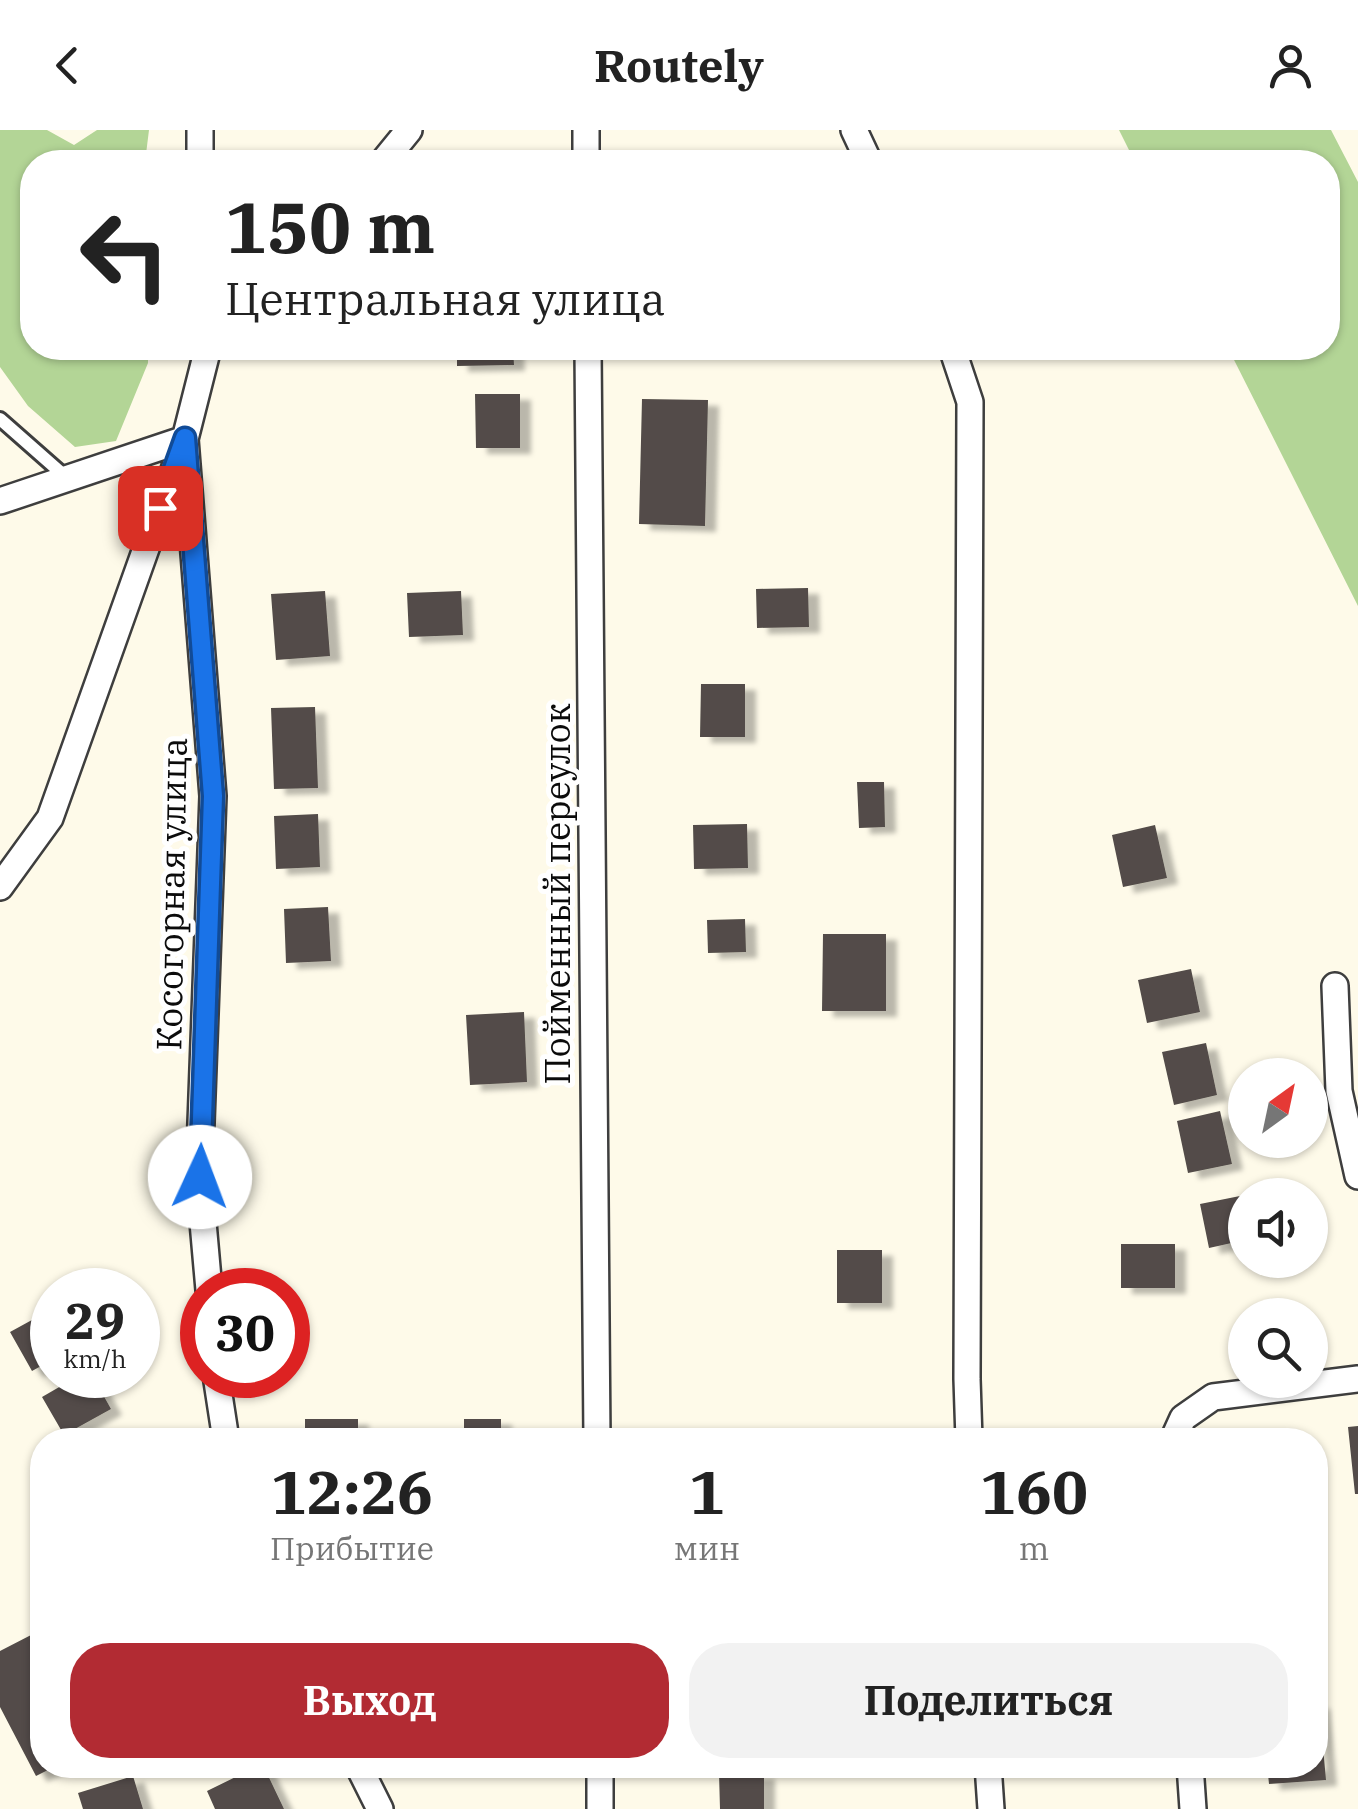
<!DOCTYPE html>
<html lang="ru">
<head>
<meta charset="utf-8">
<style>
  :root { --surface:#fff; --page:#f2f2f2; --text:#222; --muted:#767676; --accent:#b22b33 }
  body { margin:0; font-family:"IBM Plex Serif",serif; background:var(--page); color:var(--text); height:100vh; display:flex; flex-direction:column; font-size:38px; white-space:nowrap }
  * { box-sizing:border-box; margin:0 }
  p { font-size:32px; color:var(--muted) }
  .icon { flex:none; width:55px; height:55px; fill:none; stroke:currentColor; stroke-width:2; stroke-linecap:round; stroke-linejoin:round }
  .map { position:relative; flex:1; overflow:hidden }
  .sheet { position:absolute; left:30px; top:1298px; width:1298px; height:350px; display:flex; flex-direction:column; background:var(--surface); border-radius:40px; box-shadow:0 2px 8px #0004 }
  .sheet>* { flex:none }
  .top-card { position:absolute; left:20px; top:20px; width:1320px; height:210px; border-radius:40px; box-shadow:0 2px 8px #0004; background:#fff; color:var(--text); overflow:hidden }
  .needle { width:65px; rotate:33deg }
  .tools { position:absolute; left:1228px; top:928px; display:grid; gap:20px }
  .tools a { display:grid; place-items:center; width:100px; height:100px; border-radius:50%; background:var(--surface); box-shadow:0 2px 8px #0004; font-size:50px }
  .speed { position:absolute; left:30px; top:1138px; display:flex; gap:20px; font-size:50px; font-weight:700; text-align:center }
  .speed>* { display:grid; place-content:center; width:130px; height:130px; border-radius:50%; background:var(--surface); box-shadow:0 2px 8px #0004; line-height:1 }
  .speed small { font-size:25px; font-weight:400 }
  .speed .limit { border:15px solid #d22; background:#fff; color:#111 }
  .pin { position:absolute; display:grid; place-items:center; width:85px; height:85px; color:#fff; margin:-42px; border-radius:20px; box-shadow:0 5px 15px #0006 }
  .me { position:absolute; width:110px; margin:-55px; rotate:2deg; stroke-linejoin:round; filter:drop-shadow(0 0 8px #0008) }
  .turn { display:flex; align-items:center; gap:35px; height:210px; padding:0 40px; font-size:45px }
  .turn .icon { width:130px; height:130px; stroke-width:2.5 }
  .turn b { display:block; font-size:70px; line-height:85px }
  .eta { display:flex; justify-content:space-evenly; align-items:center; height:170px; text-align:center }
  .eta b { font-size:60px; font-weight:700; line-height:70px }
  .action { display:flex; gap:20px; margin-top:auto; padding:20px 40px }
  .action a { flex:1; height:115px; border-radius:40px; background:var(--accent); color:#fff; font-size:40px; font-weight:700; line-height:115px; text-align:center }
  .action a+a { background:var(--page); color:var(--text) }
  header { display:flex; justify-content:space-between; align-items:center; height:130px; padding:0 40px; background:var(--surface); font-size:45px; font-weight:700 }
  .map>svg:first-child { display:block }
  .forest { fill:#b3d596 }
  .building { fill:#524c48; filter:url(#shadow) }
  .lines { fill:none; stroke-linecap:round; stroke-linejoin:round }
  .lane-casing { stroke:#3e3e3e; stroke-width:18 }
  .street-casing { stroke:#3e3e3e; stroke-width:30 }
  .lane { stroke:#fff; stroke-width:12 }
  .street { stroke:#fff; stroke-width:25 }
  .route-casing { stroke:#114b97; stroke-width:25 }
  .route { stroke:#1a73e8; stroke-width:18 }
  .labels { text-anchor:middle; dominant-baseline:central; stroke-width:10; stroke-linejoin:round; paint-order:stroke }
  .street-label { font-size:35px; fill:#0b0b0b; stroke:#fff }
</style>
</head>
<body>
<header><svg class="icon" aria-label="back" viewBox="0 0 24 24"><path d="M15 5l-7 7 7 7"/></svg>Routely<svg class="icon" aria-label="person" viewBox="0 0 24 24"><circle cx="12" cy="8" r="4"/><path d="M4 21q1-7 8-7t8 7"/></svg></header>
<div class="map">
<svg width="1358" height="1679" viewBox="0 0 1358 1679">
  <defs>
    <filter id="shadow"><feDropShadow dx="11" dy="6" stdDeviation="2.5" flood-color="#0004"/></filter>
  </defs>
  <rect width="100%" height="100%" fill="#fefae9"/>
  <path class="forest" d="M0,0H47L74,15L97,0H149L145,32H32V218H148V233L116,311L75,317L28,276L0,237Z
    M1119,0H1331L1358,52V476L1228,218H1328V32H1135Z"/>
  <path class="building" d="M457,218H513L514,235L457,236Z
    M475,264H520V318H476Z
    M642,269L708,270L705,396L639,394Z
    M808,458L809,497L757,498L756,459Z
    M325,461L330,526L276,530L271,464Z
    M461,461L463,505L409,507L407,463Z
    M701,554H745V607H700Z
    M315,577L318,658L274,659L271,578Z
    M857,652H884L885,697L859,698Z
    M318,684L320,737L276,739L274,686Z
    M747,694L748,738L694,739L693,695Z
    M1155,695L1167,748L1123,757L1112,705Z
    M328,777L331,831L286,833L284,779Z
    M745,789L746,822L708,823L707,790Z
    M823,804H886V881H822Z
    M1191,839L1200,882L1147,893L1138,850Z
    M524,882L527,952L470,955L466,885Z
    M1206,913L1217,965L1174,975L1162,922Z
    M1220,981L1232,1034L1188,1043L1177,991Z
    M1245,1065V1110L1209,1118L1200,1074Z
    M1121,1114H1175V1158H1121Z
    M837,1120H882V1173H837Z
    M52,1179V1230L32,1241L10,1202Z
    M80,1245H92L111,1279L64,1305L42,1267Z
    M305,1289H358V1310H305Z
    M464,1289H501V1310H464Z
    M1358,1296V1364H1355L1348,1297Z
    M828,1301L891,1303V1310H828Z
    M33,1504L42,1521V1635H58L36,1646L0,1577V1521Z
    M1315,1573H1319L1326,1650L1269,1654L1267,1635H1315Z
    M260,1635H263L284,1679H215L207,1661Z
    M719,1643H764V1679H720Z
    M133,1646L143,1679H83L78,1663Z"/>
  <g class="lines">
    <defs>
      <path id="lane" d="M0,289L67,348"/>
      <path id="street" d="M586,0V32
        M854,0L869,32
        M200,32V0
        M383,32L409,0
        M588,218L597,1310
        M952,218L970,272L967,1249L969,1310
        M0,371L185,309L213,666L199,1047L209,1160
        M0,757L50,688L185,309L208,218
        M1335,856L1339,961L1358,1046
        M216,1245L226,1310
        M1173,1310L1183,1288L1213,1267L1358,1249
        M358,1635L380,1679
        M600,1635V1679
        M988,1635L991,1679
        M1190,1635L1193,1679"/>
    </defs>
    <use href="#lane" class="lane-casing"/>
    <use href="#street" class="street-casing"/>
    <use href="#lane" class="lane"/>
    <use href="#street" class="street"/>
  </g>
  <g class="lines">
    <defs>
      <path id="route" d="M160,378L185,308L213,666L200,1047"/>
    </defs>
    <use href="#route" class="route-casing"/>
    <use href="#route" class="route"/>
  </g>
  <g class="labels">
    <g class="street-label">
      <text transform="translate(171 764) rotate(-89)">Косогорная улица</text>
      <text transform="translate(557 764) rotate(-90)">Пойменный переулок</text>
    </g>
  </g>
</svg>
<div class="tools">
<a><svg class="needle" viewBox="-14 -14 28 28"><path d="M0-13l5 13h-10z" fill="#e53935"/><path d="M0 13l5-13h-10z" fill="#767676"/></svg></a>
<a><svg class="icon" aria-label="sound" viewBox="0 0 24 24"><path d="M4 9h4l5-4v14l-5-4H4zM17 9q2 3 0 6"/></svg></a>
<a><svg class="icon" aria-label="search" viewBox="0 0 24 24"><circle cx="10" cy="10" r="6"/><path d="M15 15l6 6"/></svg></a>
</div>
<div class="speed"><div>29<small>km/h</small></div><div class="limit">30</div></div>
<div class="pin" style="left:160px;top:378px;background:#d93025"><svg class="icon" aria-label="arrive" viewBox="0 0 24 24"><path d="M6 21V4h12l-3 4 3 4H6"/></svg></div>
<svg class="me" style="left:200px;top:1047px" viewBox="-20 -20 40 40"><circle r="19" fill="#fff"/><path d="M0-13L10 11 0 6-10 11z" fill="#1a73e8"/></svg>
<div class="top-card">
<div class="turn"><svg class="icon" aria-label="left" viewBox="0 0 24 24"><path d="M17 20v-9H6M10 6l-5 5 5 5"/></svg><div><b>150 m</b>Центральная улица</div></div>
</div>
<section class="sheet">
<div class="eta">
<div><b>12:26</b><p>Прибытие</p></div>
<div><b>1</b><p>мин</p></div>
<div><b>160</b><p>m</p></div>
</div>
<div class="action"><a>Выход</a><a>Поделиться</a></div>
</section>
</div>
</body>
</html>
